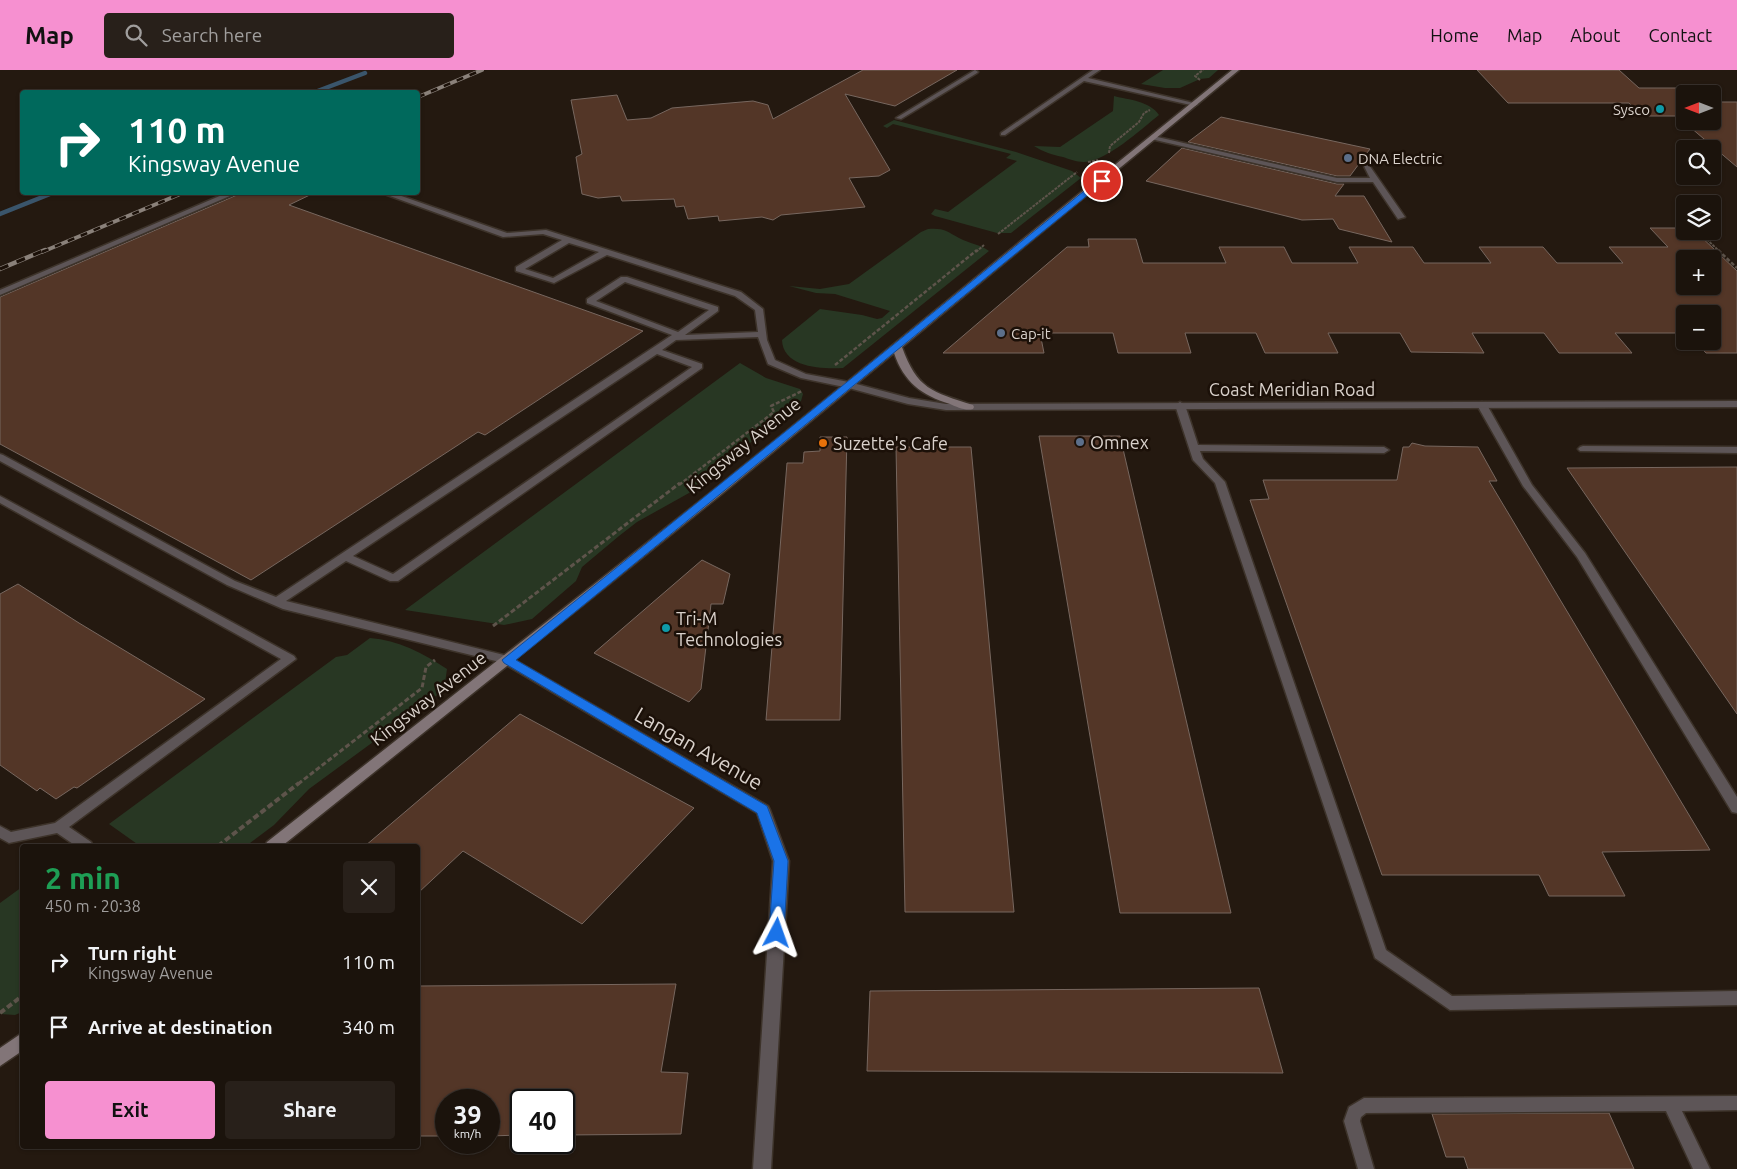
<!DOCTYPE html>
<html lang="en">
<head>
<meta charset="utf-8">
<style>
  :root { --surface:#1b130c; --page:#28201a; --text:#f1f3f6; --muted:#a09e9d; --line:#39322d; --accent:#f690d0 }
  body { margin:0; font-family:Ubuntu,sans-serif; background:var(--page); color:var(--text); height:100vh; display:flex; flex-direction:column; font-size:19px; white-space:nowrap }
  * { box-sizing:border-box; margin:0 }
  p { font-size:16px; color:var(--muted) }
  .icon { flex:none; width:28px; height:28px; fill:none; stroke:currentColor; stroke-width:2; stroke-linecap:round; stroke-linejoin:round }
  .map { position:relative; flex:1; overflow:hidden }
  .drawer { position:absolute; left:20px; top:774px; width:400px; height:305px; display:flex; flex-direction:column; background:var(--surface); border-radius:5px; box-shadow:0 1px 4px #0004,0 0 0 1px var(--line) }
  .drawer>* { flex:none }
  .banner { position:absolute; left:20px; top:20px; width:400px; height:105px; border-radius:5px; box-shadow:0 1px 4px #0004,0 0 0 1px var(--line); background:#00695c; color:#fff; overflow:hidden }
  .needle { width:32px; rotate:270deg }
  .fabs { position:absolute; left:1676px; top:15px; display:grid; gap:10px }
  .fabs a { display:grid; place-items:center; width:45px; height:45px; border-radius:5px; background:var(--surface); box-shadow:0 1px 4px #0004,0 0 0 1px var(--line); font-size:25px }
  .speed { position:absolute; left:435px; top:1019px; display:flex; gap:10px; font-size:25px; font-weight:700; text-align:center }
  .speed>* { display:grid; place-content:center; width:65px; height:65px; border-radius:50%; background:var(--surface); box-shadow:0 1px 4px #0004,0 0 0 1px var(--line); line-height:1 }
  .speed small { font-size:12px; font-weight:400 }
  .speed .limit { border:2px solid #111; border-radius:8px; background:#fff; color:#111 }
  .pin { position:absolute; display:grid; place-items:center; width:42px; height:42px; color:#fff; margin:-21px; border:2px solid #fff; border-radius:50%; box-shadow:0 1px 5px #0007 }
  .me { position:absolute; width:55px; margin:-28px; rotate:4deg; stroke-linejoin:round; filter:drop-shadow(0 0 4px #0008) }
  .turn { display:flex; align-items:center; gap:18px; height:105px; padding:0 25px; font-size:22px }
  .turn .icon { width:65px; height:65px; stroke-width:2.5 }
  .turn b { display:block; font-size:35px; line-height:42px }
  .round { display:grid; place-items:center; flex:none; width:52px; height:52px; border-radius:5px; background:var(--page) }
  .headline { display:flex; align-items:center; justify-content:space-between; height:85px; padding:0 25px }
  h1 { font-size:30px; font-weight:600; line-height:38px; color:#1e9e55 }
  .button { display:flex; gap:10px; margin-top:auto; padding:10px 25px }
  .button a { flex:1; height:58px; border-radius:5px; background:var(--accent); color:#111; font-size:20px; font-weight:600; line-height:58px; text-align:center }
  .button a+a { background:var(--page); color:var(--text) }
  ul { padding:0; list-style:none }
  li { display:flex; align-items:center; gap:15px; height:65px; padding:0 25px }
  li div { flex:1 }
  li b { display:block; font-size:19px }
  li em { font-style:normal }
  header { display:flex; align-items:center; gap:30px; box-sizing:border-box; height:70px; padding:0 25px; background:var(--accent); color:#111 }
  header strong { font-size:24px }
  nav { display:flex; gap:28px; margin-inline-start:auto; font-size:18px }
  .search { width:350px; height:45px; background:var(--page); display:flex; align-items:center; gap:12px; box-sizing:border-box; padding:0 18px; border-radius:5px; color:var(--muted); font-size:19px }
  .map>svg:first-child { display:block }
  .green { fill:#283723 }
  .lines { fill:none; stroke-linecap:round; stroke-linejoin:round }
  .stream { stroke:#3a556b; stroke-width:4.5 }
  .building { fill:#533627; stroke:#77675f; fill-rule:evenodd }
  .service-casing { stroke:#3d332a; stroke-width:3 }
  .tertiary-casing { stroke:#3d332a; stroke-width:3 }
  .secondary-casing { stroke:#3d332a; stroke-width:3 }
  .path-far3 { stroke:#5e544b; stroke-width:2; stroke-dasharray:3 1; stroke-linecap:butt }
  .path-far2 { stroke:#5e544b; stroke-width:2.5; stroke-dasharray:4 2; stroke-linecap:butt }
  .path-far1 { stroke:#5e544b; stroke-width:3; stroke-dasharray:5 2.5; stroke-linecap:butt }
  .path { stroke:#5e544b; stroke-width:4; stroke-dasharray:6 3; stroke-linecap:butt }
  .service { fill:#5d5557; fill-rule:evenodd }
  .tertiary { fill:#5d5557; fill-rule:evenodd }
  .secondary { fill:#827578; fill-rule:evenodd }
  .rail-far1-casing { stroke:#8a817a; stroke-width:4 }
  .rail-casing { stroke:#8a817a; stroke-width:4.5 }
  .rail-far1 { stroke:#1b1008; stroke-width:2.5; stroke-dasharray:7; stroke-linecap:butt }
  .rail { stroke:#1b1008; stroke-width:3; stroke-dasharray:9; stroke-linecap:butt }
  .route { fill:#1a73e8; stroke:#114b97 }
  .culture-dot { fill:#0f9aa8; stroke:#1b1008; stroke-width:2 }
  .service-dot { fill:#5c6f8a; stroke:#1b1008; stroke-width:2 }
  .food-dot { fill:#e8710a; stroke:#1b1008; stroke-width:2 }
  .labels { text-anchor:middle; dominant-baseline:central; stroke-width:5; stroke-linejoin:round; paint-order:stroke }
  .far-poi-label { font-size:15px; fill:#d9d1cb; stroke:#1b1008; text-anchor:start }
  .street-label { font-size:18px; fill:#d9d1cb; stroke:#1b1008 }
  .poi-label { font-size:18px; fill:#d9d1cb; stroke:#1b1008; text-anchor:start }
  .near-street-label { font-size:21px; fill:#d9d1cb; stroke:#1b1008 }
</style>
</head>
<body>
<header>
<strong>Map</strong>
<div class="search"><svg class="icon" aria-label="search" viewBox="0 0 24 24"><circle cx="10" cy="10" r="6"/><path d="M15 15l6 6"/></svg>Search here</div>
<nav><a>Home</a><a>Map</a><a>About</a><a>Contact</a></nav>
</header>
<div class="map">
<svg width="1737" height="1099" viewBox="0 0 1737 1099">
  <rect width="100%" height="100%" fill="#241910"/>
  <path class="green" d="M1163,0H1218L1209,8L1200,9L1180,18H1165L1141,14Z
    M1114,26C1129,30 1150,31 1159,45C1140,60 1106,92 1083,92C1077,92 1069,89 1063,87C1053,85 1043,82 1034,76L1060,77L1113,41Z
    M894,50L1016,82L1072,101L1081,108L1011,163H997L935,146L931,144L935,139L948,142L1017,91L1006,88L1011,84L893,54L887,58L883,56Z
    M928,159C944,158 946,161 959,168C970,174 980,174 989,181L843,298C822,299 783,298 782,270L820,239L862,245L877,249L882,248L890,241L835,224L816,223L789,216L820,219L849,214L921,162Z
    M740,293L766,308L800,319L803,324L801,331L689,423L637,452L619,466L582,497L576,511L532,549L504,555L405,540Z
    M370,568C398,570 423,583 447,599L444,620L309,719L274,755L246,776H140L109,754L336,587L347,585Z
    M22,817V942L15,945L0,944V833Z"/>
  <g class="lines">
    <path class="stream" d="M315,22L365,3
      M0,144L55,122"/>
  </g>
  <path class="building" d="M863,0H957L895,36L845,24L890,100L879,106L849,108L865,137L781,145L773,150L762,147L719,151L718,146L688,149L684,136L676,137L674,129L622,131L620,126L598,128L582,124L576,87L582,84L571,30L617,25L627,50L651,48L672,38L753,31L768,35L773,49Z
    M1477,0H1619L1639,18H1681L1688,24H1685V51H1712V32H1737V97L1677,46H1643L1629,33H1508Z
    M1221,47L1370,79L1350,106H1337L1188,72Z
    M1182,78L1337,114H1344L1335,126H1364L1392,172L1339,159L1333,149L1302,150L1146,111Z
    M244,122H316L289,135L643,261L485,365L478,362L251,510L0,374V227Z
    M1650,158H1685V161H1695L1737,201V283H1706L1695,271H1712V244H1685V263H1615L1632,283H1559L1544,263H1472L1484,283L1411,282L1400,263H1328L1338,283H1265L1256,263H1185L1191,283H1118L1113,263H1040L1044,283H943L1067,177H1089L1088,169H1136L1143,193H1226L1219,177H1284L1292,193H1358L1349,177H1413L1424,193H1491L1479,177H1543L1557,193H1623L1609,177H1668ZM1685,189H1712V216H1685Z
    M1039,366H1120L1231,843H1120Z
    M820,367H847L840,650H766L787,393H803L804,382L820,381Z
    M1412,373L1425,376L1478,377L1497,411H1489L1710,780L1602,782L1625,826H1549L1539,805H1382L1250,430L1269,429L1263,410H1397L1403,377H1409Z
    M896,377H971L1014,842H905Z
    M1737,397V644L1567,398Z
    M702,490L730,504L723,534H711L701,619L689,632L594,583Z
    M18,514L79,553L205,629L77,718L74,717L56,729L40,718L37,721L0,695V524Z
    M520,644L694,738L582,854L463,781L418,823V776H365Z
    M676,914L661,1002L688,1003L681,1064L564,1065V1030H521V1065L489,1066V1030H446V1066H418V916Z
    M1259,918L1283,1003L867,1001L870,921Z
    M1609,1043L1634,1099H1468L1464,1087H1446L1432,1044Z"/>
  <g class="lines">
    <defs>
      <path id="service" d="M975,0L978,2L977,3L901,49L896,48Z
        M1093,0H1100L1088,8L1198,34L1195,36L1084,11L1005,65H1001V63Z
        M1153,66L1337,108H1370L1364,96L1369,95L1405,147L1398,149L1373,112H1337L1151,69L1150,68Z
        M229,122H239L0,225V220Z
        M379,122H390L507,163L546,160L741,222L763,239L767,270L775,290L806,304L849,312L854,315L849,318L801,308L768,294L758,267L676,270L662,280L702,294V298L398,511H390L346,491L286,531L512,587L514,590L508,594L283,539L227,515L0,391V384L3,385L235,511L276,527L672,265L587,233V229L621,207H627L718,237V241L685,265L758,262L755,240L735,226L607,185L554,213L516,201V197L562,170L543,164L503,167ZM569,173L599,182L553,208L525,199ZM625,212L709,240L678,262L596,231ZM657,284L692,297L393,504L353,486Z
        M1180,332L1185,335L1198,375L1384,377L1389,380L1384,383L1200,381L1203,389L1225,412L1386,880L1452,926L1737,921V935L1450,940L1375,888L1215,413L1193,390L1175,335Z
        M1482,332L1487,335L1532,415L1585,483L1737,727V743L1732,742L1577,487L1523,416L1477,335Z
        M1583,376L1737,377V383L1580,381L1578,379L1580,377Z
        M0,426L294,586L296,589L69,757L91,772L93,776H76L57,763L9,773L0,768V756L11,762L55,753L281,589L0,433Z
        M1737,1026V1040L1682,1041L1710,1099H1693L1666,1041L1366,1043L1361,1047L1360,1051L1374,1099H1358L1344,1051L1349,1037L1364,1028Z"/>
      <path id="tertiary" d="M849,312L909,328L946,334L1737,331V337L946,340L908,334L845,317V313Z
        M508,586L768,736L770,740L789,791L771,1099H753L773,791L757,743L503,593L502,590L503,587Z"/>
      <path id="secondary" d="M1232,0H1239L902,277C917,319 932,322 973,335L974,337L973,339C965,341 957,337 950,334C921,325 904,312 894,283L718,427L282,776H265L267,772L710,423Z
        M22,963V981L0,996V978Z"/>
    </defs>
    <use href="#service" class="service-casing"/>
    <use href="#tertiary" class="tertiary-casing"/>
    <use href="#secondary" class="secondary-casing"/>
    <path class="path-far3" d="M1200,10L1195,6L1203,0
      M1109,83L1110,76L1139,52L1144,43L1150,40
      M1088,92L1098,90
      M1698,161L1720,182
      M998,164L1077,102
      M976,182L984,175"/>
    <path class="path-far2" d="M1718,180L1737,198
      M835,295L977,180
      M679,415L774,342L771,336L802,321"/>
    <path class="path-far1" d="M493,556L680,413
      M298,714L422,618L426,597L435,590"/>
    <path class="path" d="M218,776L299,713
      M0,943L22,926"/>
    <use href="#service" class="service"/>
    <use href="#tertiary" class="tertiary"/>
    <use href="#secondary" class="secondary"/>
    <defs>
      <path id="rail-far1" d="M418,27L482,0
        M42,182L185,122"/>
      <path id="rail" d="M0,199L45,180"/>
    </defs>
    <use href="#rail-far1" class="rail-far1-casing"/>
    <use href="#rail" class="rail-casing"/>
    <use href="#rail-far1" class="rail-far1"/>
    <use href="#rail" class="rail"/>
  </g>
  <path class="route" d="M1099,109L1105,111L516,590L767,736L788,791L784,863L782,867L777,869L772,867L769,863L774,791L757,743L504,593L502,590Z"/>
  <g class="culture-dot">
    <circle cx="1660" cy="39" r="5"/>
    <circle cx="666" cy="558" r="5"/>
  </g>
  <g class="service-dot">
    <circle cx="1348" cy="88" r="5"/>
    <circle cx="1001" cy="263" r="5"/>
    <circle cx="1080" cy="372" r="5"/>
  </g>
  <circle class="food-dot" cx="823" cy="373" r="5"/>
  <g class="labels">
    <g class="far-poi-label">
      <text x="1650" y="39" text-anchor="end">Sysco</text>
      <text x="1358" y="88">DNA Electric</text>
      <text x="1011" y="263">Cap-it</text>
    </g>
    <g class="street-label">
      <text x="1292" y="319">Coast Meridian Road</text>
      <text transform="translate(743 375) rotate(-39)">Kingsway Avenue</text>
      <text transform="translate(428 628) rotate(-38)">Kingsway Avenue</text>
    </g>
    <g class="poi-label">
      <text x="1090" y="372">Omnex</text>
      <text x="833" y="373">Suzette's Cafe</text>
      <text x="676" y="548">Tri-M<tspan x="676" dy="21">Technologies</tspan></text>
    </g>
    <g class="near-street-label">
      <text transform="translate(699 678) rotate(30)">Langan Avenue</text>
    </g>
  </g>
</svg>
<div class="fabs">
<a><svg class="needle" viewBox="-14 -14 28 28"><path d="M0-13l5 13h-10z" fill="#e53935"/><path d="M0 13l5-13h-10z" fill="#a09e9d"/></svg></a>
<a><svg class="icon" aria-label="search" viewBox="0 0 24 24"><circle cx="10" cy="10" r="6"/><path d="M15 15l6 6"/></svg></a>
<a><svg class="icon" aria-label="layers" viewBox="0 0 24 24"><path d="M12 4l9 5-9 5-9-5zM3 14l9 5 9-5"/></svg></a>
<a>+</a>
<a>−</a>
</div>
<div class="speed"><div>39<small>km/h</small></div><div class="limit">40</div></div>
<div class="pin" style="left:1102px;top:111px;background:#d93025"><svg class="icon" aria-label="arrive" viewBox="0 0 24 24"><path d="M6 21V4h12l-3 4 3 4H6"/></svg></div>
<svg class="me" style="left:777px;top:863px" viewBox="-20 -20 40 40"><path d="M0-17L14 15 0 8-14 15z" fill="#1a73e8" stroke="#fff" stroke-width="4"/></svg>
<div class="banner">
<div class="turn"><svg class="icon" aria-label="right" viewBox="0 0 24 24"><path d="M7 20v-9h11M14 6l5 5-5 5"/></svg><div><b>110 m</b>Kingsway Avenue</div></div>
</div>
<section class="drawer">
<div class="headline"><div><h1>2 min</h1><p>450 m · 20:38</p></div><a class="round"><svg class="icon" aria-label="close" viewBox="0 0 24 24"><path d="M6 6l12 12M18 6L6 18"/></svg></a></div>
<ul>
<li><svg class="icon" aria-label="right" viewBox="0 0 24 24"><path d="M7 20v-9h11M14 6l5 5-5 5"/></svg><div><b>Turn right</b><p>Kingsway Avenue</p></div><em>110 m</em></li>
<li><svg class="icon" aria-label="arrive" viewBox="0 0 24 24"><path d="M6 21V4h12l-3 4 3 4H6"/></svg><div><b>Arrive at destination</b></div><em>340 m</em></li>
</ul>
<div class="button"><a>Exit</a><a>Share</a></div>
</section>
</div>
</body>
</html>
